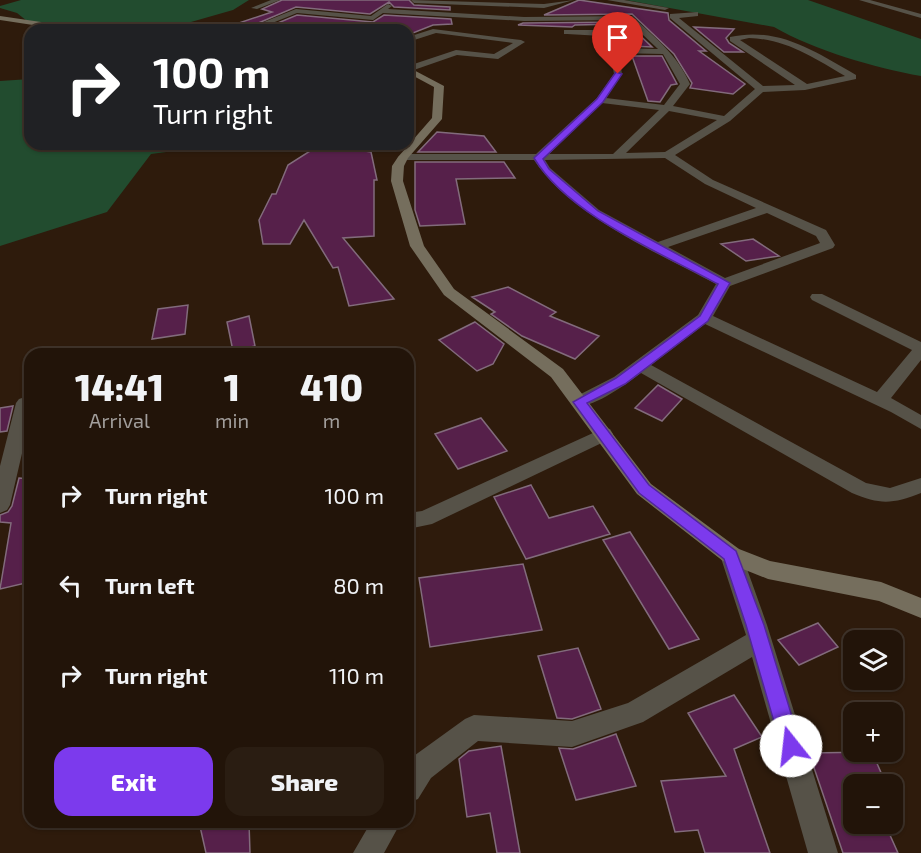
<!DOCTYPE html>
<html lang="en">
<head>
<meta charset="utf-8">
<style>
  :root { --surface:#221409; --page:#2a1d12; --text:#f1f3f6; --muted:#a29e9c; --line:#3f332a; --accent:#7c3aed }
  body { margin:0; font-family:"Exo 2",sans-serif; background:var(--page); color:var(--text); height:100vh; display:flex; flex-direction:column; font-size:22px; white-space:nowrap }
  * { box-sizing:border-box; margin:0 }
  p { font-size:20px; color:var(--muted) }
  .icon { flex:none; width:33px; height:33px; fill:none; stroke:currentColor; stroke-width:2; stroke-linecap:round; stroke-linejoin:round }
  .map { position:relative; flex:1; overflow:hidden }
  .details { position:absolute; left:24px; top:348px; width:390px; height:480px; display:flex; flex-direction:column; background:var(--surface); border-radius:18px; box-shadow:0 2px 4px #0004,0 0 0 2px var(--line) }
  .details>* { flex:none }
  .guide { position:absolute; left:24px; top:24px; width:390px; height:126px; border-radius:18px; box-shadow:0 2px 4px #0004,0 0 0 2px var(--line); background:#202124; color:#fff; overflow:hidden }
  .tools { position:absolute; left:843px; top:630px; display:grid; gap:12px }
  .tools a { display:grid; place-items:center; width:60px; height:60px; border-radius:12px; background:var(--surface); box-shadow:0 2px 4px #0004,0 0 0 2px var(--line); font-size:30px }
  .pin { position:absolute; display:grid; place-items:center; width:51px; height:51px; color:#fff; margin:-62px -26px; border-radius:50% 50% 50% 0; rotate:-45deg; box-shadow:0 0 6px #0007 }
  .pin .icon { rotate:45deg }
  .me { position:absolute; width:66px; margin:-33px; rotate:344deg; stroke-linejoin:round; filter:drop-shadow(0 0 4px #0008) }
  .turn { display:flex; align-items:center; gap:21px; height:126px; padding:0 30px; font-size:27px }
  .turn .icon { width:78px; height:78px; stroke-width:2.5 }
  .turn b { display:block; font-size:42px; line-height:51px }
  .eta { display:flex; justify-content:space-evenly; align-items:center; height:102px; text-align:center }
  .eta b { font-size:36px; font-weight:800; line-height:42px }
  .action { display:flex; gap:12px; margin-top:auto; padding:12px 30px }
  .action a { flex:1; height:69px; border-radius:18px; background:var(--accent); color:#fff; font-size:24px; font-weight:800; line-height:69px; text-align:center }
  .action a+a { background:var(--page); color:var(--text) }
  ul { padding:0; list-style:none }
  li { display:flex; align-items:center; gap:18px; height:90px; padding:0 30px }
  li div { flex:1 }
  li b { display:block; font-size:22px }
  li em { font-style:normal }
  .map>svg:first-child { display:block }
  .green { fill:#224c2f }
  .building { fill:#56204a; stroke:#826b7c; stroke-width:1.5 }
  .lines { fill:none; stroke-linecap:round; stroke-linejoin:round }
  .minor { fill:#565248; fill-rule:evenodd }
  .secondary { fill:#756e5d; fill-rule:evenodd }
  .route { fill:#7c3aed; stroke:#51269a; stroke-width:1.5 }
</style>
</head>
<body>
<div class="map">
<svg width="921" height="853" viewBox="0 0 921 853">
  <rect width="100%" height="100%" fill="#2e1b0c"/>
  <path class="green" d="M21,0H249L233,10L184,24L176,30H68L27,21L17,13L0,8V6Z
    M626,0H808L921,39V76C875,68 814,50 774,27Z
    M30,79V144H228L151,154L107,212L0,246V81Z"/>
  <path class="building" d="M282,0H409L414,5L450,7V10L394,7L389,2L370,14L296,7L242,30H231L230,26L272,12L262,9Z
    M579,0L668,13L669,20L706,51H699L745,84L733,94L690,88L692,83L674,54L632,14L544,15Z
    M297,15L373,22L384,15L451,19L452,24L433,25L408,35V30H261Z
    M626,22L652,47L629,46L621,24L575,25L572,27L518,25L523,23Z
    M694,27L734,29L726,38L729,43L743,52H724Z
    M632,56H662L677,84L671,85L660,102L648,101Z
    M437,132L484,136L496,152H418Z
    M321,144L371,152L377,180H374V236L343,238L394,299L349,306L338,267L333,268L304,220L290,244H263L259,220L272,194H276L288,165Z
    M415,162H504L515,178L456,179L465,224L420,226L415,210Z
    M753,239L779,256L746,261L721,244Z
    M508,287L556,312L550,316L599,336L575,359L522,336L491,314L495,312L472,297Z
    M188,305L185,334L152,339L158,309Z
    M249,316L255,346L233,351L227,322Z
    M475,322L504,344L493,364L477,371L439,340Z
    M658,385L682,399L662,421L635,408Z
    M13,406L7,431L0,432V408Z
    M481,418L507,451L458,469L435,434Z
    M19,478L30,479V582L0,589L11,523L0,522V515L8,512L12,506Z
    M531,485L549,518L593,506L610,534L526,559L494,497Z
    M630,532L699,639L669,649L603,540Z
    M523,564L542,630L430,647L419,578Z
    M818,623L838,647L799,665L778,640Z
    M578,648L601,709L572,719L557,718L538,656Z
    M734,695L762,737L734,749L770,853H705L698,830L675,832L661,781L726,776L688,713Z
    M616,734L636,786L576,800L559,748L573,749Z
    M501,746L520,853H497L490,813L467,817L459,759L469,751Z
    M872,752L886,784H854V824H885L898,853H843L809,753Z
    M199,822H249L250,853H206Z"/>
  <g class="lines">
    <path class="minor" d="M271,0H280L257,9L251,8Z
      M411,0L544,4L574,0L544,8L414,3Z
      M607,0H624L669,8L665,10Z
      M859,0H870L921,14V18Z
      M388,4L392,6L388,9L524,17L632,16C655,38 677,54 690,84L673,106L724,116L755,89L670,18V14L698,12V16L679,18L763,86L795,85L730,41V37C778,26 816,52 856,75V79L805,90L763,92L730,121L675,155L713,180L826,230L835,245L833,248L730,286L713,316L877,392L912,350L812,300L810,297L812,294H822L921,342V360L891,398L921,415V429L891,412L705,324L651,365L866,483L890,488L921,478V493C893,504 880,505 852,493L641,373C627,384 589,411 573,406L570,402L573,398L614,377L698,315L716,284C658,253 571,216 534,160H403L398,157L403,154H536L597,98L614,74C612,61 609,55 599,47L598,41L602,36L567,34H564V30H599L610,35L606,41L607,46L611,48L658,49L627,20L524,21L383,13L373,20L297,13L255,30H244L296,9L371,16ZM749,38C786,39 814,58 845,76L807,84L740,40ZM615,53L663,54L680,84L664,105L606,98L622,74L620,62ZM602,103L659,110L613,154H549ZM669,111L717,120L665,152L626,153ZM665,158L705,184L756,208L658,242L599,210L550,168L545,160ZM767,213L816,236L820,243L725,278L668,247Z
      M433,29L521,40L525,42L498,59L457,55L408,72V66L456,50L494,54L513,43L436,33L408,42V37Z
      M25,397L30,399V419L10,505L7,510L0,513V466L16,403L19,399Z
      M604,428L610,429L613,434L610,439L432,524L408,529V513L422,511Z
      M731,546L739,549L742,555L767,625L838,853H808L752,657L643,722L572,747L478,741L431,778L418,799L408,803V764L411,758L465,719L474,715L572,721L628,703L746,635L720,555L723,549Z
      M371,822H401L384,853H353Z"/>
    <path class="secondary" d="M0,16L82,28L86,30H66L0,20Z
      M408,67L444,86L442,119L408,158L404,166L403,181L424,246L454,289L563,369L651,484L739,549L770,561L881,582L921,598V618L879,601L768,579L723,561L637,494L551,377L444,295L410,246L391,181L392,166L398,157L432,118L434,87L408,73Z"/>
  </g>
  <path class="route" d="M616,72L622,74L603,102L543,159L549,169L598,211L730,283L708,321L625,384L587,403L649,485L736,551L764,625L801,746L798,753L791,756L784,753L781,746L746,625L724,559L639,493L573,402L616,378L700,316L718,284C661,253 568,215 534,158L597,99Z"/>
</svg>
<div class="tools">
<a><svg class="icon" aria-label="layers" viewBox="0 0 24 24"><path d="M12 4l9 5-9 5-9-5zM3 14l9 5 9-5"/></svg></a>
<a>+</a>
<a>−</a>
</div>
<div class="pin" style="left:618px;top:74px;background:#d93025"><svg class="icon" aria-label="arrive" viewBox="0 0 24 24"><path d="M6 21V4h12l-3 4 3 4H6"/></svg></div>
<svg class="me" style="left:791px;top:746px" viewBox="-20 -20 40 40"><circle r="19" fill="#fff"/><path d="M0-13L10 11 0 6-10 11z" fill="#7c3aed"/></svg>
<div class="guide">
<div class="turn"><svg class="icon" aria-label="right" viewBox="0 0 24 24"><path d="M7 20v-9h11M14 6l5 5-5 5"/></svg><div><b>100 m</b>Turn right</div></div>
</div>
<section class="details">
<div class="eta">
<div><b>14:41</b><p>Arrival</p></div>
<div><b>1</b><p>min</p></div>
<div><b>410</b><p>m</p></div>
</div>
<ul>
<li><svg class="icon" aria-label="right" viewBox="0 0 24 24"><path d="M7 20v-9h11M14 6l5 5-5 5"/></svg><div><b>Turn right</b></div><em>100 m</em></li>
<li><svg class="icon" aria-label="left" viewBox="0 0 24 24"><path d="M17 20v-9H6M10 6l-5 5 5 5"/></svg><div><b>Turn left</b></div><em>80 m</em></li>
<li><svg class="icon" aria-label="right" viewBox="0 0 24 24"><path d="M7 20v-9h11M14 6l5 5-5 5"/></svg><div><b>Turn right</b></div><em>110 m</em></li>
</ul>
<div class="action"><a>Exit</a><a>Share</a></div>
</section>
</div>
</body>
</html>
